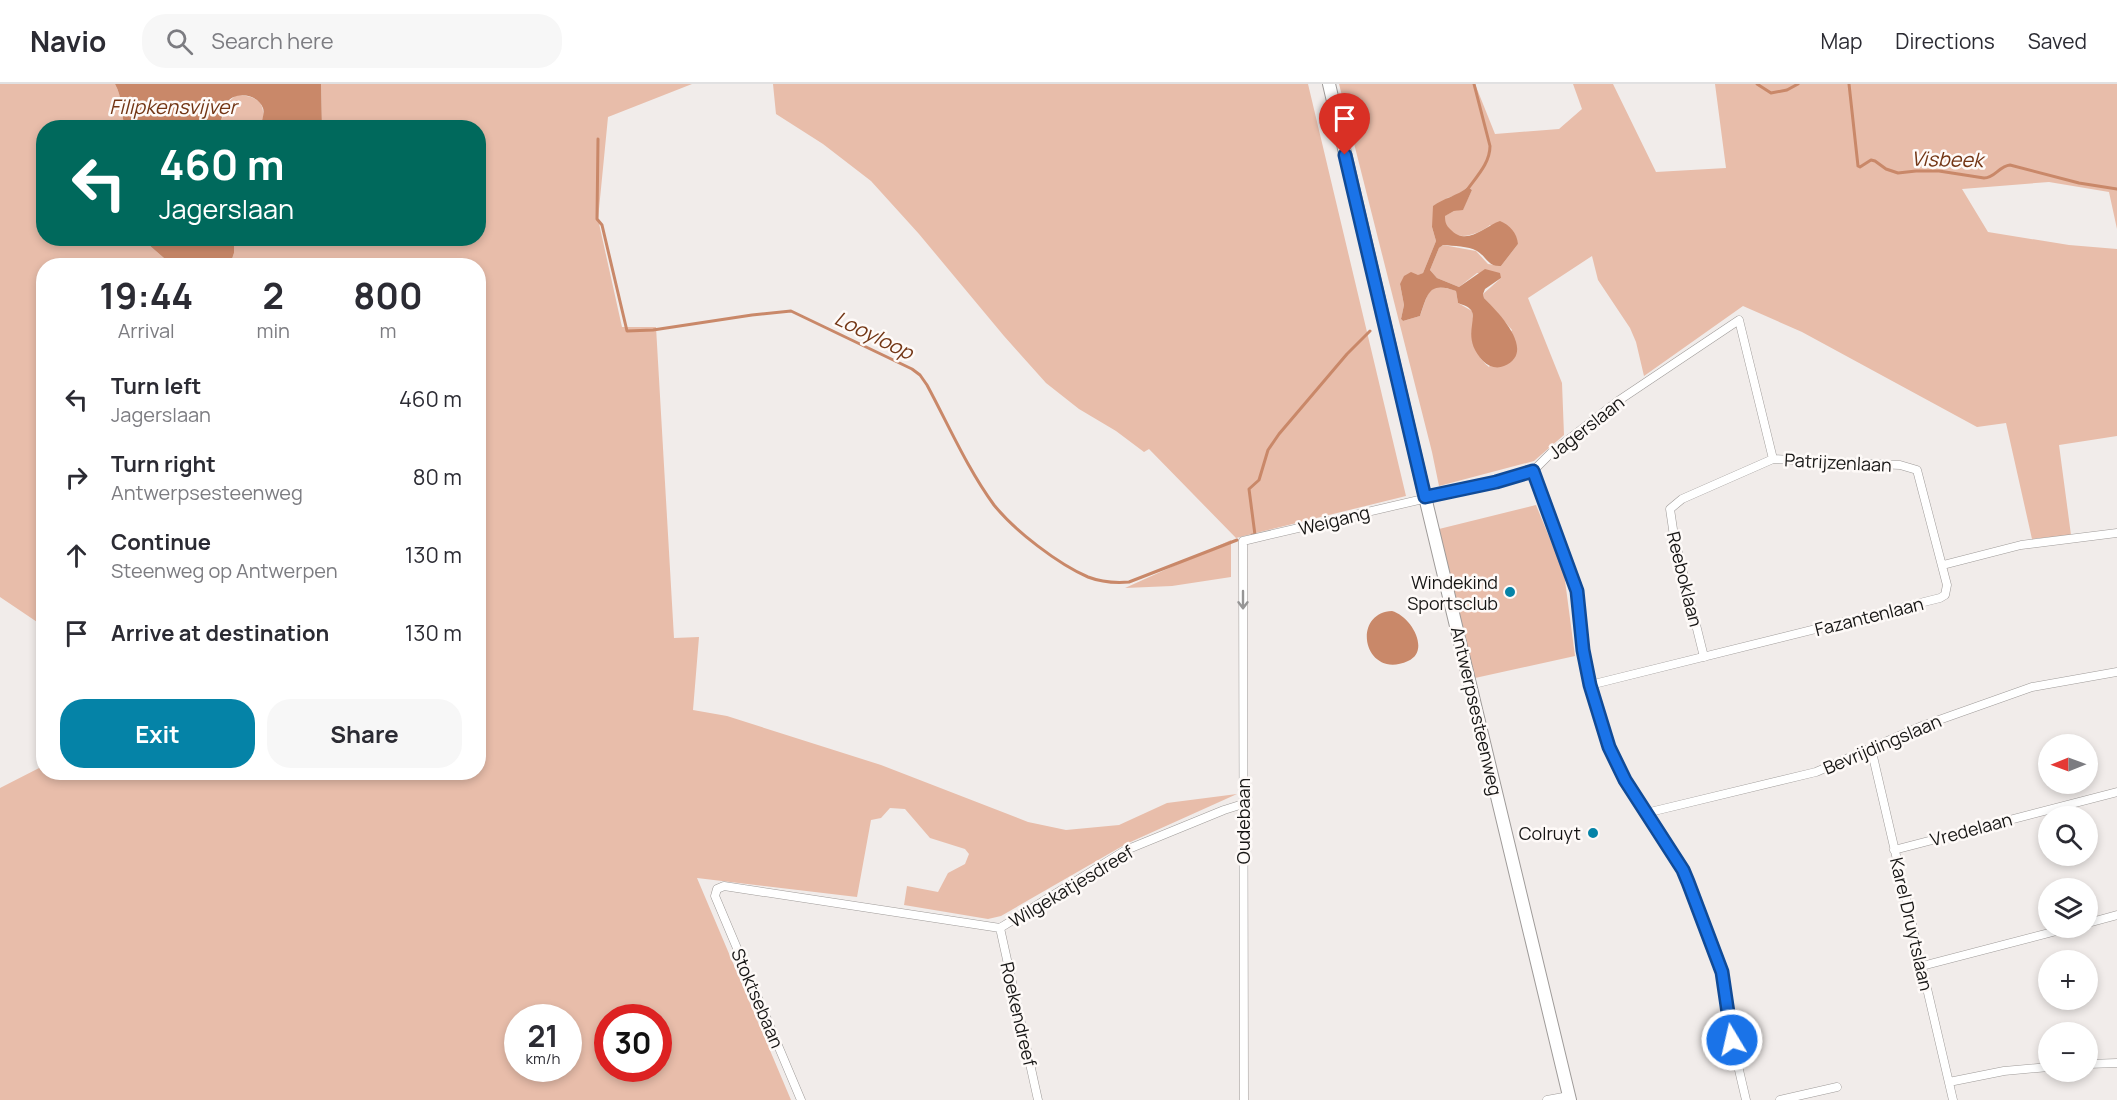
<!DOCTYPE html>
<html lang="en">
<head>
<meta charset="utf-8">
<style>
  :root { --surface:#fff; --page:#f7f7f7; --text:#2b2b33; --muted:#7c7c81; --line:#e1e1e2; --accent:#0583a7 }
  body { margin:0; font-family:Manrope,sans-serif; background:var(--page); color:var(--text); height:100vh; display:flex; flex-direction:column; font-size:22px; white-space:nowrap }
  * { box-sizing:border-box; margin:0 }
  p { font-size:20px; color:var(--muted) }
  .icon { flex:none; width:33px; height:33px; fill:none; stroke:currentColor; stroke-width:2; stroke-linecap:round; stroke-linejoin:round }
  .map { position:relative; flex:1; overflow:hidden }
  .details { position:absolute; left:36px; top:174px; width:450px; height:522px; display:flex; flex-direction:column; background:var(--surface); border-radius:24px; box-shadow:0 3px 9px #0003 }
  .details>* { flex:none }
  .top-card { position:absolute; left:36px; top:36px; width:450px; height:126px; border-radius:24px; box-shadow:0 3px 9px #0003; background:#00695c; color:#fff; overflow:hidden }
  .needle { width:39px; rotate:269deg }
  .tools { position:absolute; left:2038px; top:650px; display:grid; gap:12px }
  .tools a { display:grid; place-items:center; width:60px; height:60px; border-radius:50%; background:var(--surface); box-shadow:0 3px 9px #0003; font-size:30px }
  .speed { position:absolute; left:504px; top:920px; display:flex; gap:12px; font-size:30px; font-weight:700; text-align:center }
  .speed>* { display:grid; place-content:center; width:78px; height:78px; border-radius:50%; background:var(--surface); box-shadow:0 3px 9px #0003; line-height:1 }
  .speed small { font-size:15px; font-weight:400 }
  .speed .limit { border:9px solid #d22; background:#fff; color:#111 }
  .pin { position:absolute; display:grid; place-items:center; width:51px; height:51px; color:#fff; margin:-62px -26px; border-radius:50% 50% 50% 0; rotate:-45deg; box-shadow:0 0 6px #0007 }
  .pin .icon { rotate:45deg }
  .me { position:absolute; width:66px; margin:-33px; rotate:351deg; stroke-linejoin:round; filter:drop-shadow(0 0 4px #0008) }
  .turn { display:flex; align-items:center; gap:21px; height:126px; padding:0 24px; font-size:27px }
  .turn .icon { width:78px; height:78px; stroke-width:2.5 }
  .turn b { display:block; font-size:42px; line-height:51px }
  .eta { display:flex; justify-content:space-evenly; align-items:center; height:102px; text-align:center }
  .eta b { font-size:36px; font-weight:700; line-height:42px }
  .cta { display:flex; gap:12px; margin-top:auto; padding:12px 24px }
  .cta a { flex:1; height:69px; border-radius:24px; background:var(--accent); color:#fff; font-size:24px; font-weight:700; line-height:69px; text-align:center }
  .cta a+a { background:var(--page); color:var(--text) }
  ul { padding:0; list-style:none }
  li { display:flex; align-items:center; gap:18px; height:78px; padding:0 24px }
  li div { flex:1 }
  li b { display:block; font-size:22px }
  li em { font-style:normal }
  header { display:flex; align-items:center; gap:36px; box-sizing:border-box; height:84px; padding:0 30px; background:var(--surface); border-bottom:2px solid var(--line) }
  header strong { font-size:28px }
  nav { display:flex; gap:33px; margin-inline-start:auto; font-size:21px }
  .search { width:420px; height:54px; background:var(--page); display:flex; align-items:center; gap:15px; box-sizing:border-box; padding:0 21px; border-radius:24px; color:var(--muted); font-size:22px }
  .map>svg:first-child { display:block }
  .green { fill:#e8bdaa; fill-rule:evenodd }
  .water { fill:#c98869 }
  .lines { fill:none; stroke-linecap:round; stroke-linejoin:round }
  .stream { stroke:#c98869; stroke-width:3 }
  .street-casing { stroke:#9f9b99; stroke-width:9 }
  .primary-casing { stroke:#9f9b99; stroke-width:14 }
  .street { stroke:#fff; stroke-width:8 }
  .primary { stroke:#fff; stroke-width:12 }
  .oneway { stroke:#979696 }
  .route-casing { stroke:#114b97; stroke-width:15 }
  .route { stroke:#1a73e8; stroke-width:10 }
  .poi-dot { fill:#0583a7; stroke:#fefaf8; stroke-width:2 }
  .labels { text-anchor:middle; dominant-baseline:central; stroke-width:5; stroke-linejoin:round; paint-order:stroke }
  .street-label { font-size:18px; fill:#171615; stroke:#fefaf8 }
  .poi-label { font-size:18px; fill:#171615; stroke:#fefaf8; text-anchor:end }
  .water-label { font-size:20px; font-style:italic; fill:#733615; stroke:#fefaf8 }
</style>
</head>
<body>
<header>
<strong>Navio</strong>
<div class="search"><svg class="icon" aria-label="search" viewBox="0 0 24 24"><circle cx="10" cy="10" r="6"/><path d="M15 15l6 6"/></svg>Search here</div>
<nav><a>Map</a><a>Directions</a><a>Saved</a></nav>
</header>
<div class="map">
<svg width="2117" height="1016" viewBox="0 0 2117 1016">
  <rect width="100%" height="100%" fill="#f1ecea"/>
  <path class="green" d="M0,0H115C123,14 120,28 125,42L130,43L44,44V154L145,155L149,161L172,181L44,182L43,542L0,513Z
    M321,0H692L608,33L598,135L622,243H656L674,554L699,553L693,626L727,632L881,681L1028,738L1066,746L1119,741L1167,719L1237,710L1126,760L1001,832L988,835L904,821L907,802L938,808L948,789L965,780L969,770L965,765L930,754L905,725L890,724L881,734L871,736L857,813L697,794L791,1016H0V704L43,682L44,688H478V182L230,181L234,169V155L478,154V44L322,43ZM518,933H568V984H518ZM608,933H658V984H608Z
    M773,0H1308L1406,412L1236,454L1149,365L1144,368L1116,347L1079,325L1046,299L1004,252L919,150L871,97L823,60L776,30Z
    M1339,0H1475L1495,50L1559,45L1582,25L1573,0H1613L1656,88L1726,84L1715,0H2117V145L2109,108L2049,98L1962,105L1988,148L2069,161L2117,165V352L2059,361L2071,451L2032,455L2006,339L1977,343L1802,248L1743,222L1644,292L1636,258L1630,244L1598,196L1592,172L1528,214L1562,299L1564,351L1534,377L1439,402L1432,368ZM1468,103L1472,106L1463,125L1454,127L1444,132C1446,161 1475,153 1490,141L1518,160L1501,182L1488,180L1476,167L1443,161L1439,164L1430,186L1437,194L1459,203L1477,189L1501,194L1483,210L1484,214L1512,246L1489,283C1469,267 1476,248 1472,227L1458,219L1456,207C1428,197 1429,208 1420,232L1403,237L1401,235L1404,221L1400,200L1423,189L1436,157L1432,143L1447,114L1457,111Z
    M236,11C247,11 263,14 263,28C264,33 261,38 261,43L220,44L225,21Z
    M1536,421L1564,489L1575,572L1475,594L1439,445Z
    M1231,456V493L1172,502L1125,504Z"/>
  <path class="water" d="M115,0H321L322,43H261C261,37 265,30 263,24C258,10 234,6 226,20C222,26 222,36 220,43H130L125,42C120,28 123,14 115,0Z
    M1468,103L1472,106L1463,126L1454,127L1445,132C1445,138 1446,141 1450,145C1467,163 1483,143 1500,137C1510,141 1517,149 1518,160L1501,182C1488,183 1487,173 1477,167C1468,162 1454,162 1443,161L1439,164L1430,186L1437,194L1459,203L1485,185L1500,189L1501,194L1485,205L1483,210L1484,214C1497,227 1538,268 1504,282C1497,285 1489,283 1483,277C1461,254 1478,236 1471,226C1468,222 1463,221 1458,219L1456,207C1429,197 1428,209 1420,232L1403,237L1401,235L1404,221L1400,200L1404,192L1411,188L1418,191L1423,189L1436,157L1432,143L1433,122C1444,114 1457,112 1468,103Z
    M146,155H234V169L230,181H172L149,161Z
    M1392,527C1411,532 1431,567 1408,577C1364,597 1350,529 1392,527Z"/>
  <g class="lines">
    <path class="stream" d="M1757,0L1771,9L1787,6L1798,0
      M1849,0L1858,82L1860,83L1871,76L1875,77L1886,85L1898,89L1916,87H1939L1984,94C1995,94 1999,82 2010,81L2079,99L2117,105
      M598,55L597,135L602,141L627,247L653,246L752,231L791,227L912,285L920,291L927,301C948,340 967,384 994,421C1015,447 1058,480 1088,493C1101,498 1116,499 1129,498L1237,456
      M1467,106C1477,92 1490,79 1490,62L1474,0
      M1252,451H1255L1249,405L1259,396L1268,366L1279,350L1347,270L1370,247"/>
    <defs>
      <path id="street" d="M1533,387L1577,507L1583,566L1590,601L1609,663L1625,696L1683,786L1721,888L1732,956L1746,1016
        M1943,481L2021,461L2117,449
        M1704,573L1674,452L1670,425L1682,415L1773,375
        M1871,664L1953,1016
        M1646,729L1816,688L1922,642L2032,603L2117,588
        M1894,766L2117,708
        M2088,839L2117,831
        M1000,844L1126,766L1224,726L1243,720
        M1000,844L1038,1016
        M1922,882L2072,843
        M2088,980L2117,979
        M1949,998L2004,987L2049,983
        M801,1016L715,812L717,805L724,802L1000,844
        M1244,1016L1243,457L1496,398L1533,387L1551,369L1618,317L1739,236L1773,375L1900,381L1917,386L1947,501L1945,511L1940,514L1590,601
        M1547,1016L1569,1012
        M1780,1016L1837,1003"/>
      <path id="primary" d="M1329,0L1425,413L1570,1016"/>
    </defs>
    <use href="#street" class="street-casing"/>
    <use href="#primary" class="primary-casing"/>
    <use href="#street" class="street"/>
    <use href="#primary" class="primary"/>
  </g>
  <defs><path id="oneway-shaft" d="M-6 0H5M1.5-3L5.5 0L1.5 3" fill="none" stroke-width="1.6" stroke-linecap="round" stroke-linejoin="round" transform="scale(1.5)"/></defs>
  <use class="oneway" href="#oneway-shaft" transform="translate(1243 516) rotate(90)"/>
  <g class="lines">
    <defs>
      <path id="route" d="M1345,71L1425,413L1496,398L1533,387L1577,507L1583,566L1590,601L1609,663L1625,696L1683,786L1688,798L1722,888L1732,956"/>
    </defs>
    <use href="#route" class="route-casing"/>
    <use href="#route" class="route"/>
  </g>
  <g class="poi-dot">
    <circle cx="1510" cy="508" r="6"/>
    <circle cx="1593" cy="749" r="6"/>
  </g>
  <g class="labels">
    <g class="street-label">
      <text transform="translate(1586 343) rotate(-38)">Jagerslaan</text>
      <text transform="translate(1838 378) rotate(3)">Patrijzenlaan</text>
      <text transform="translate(1334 436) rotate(-14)">Weigang</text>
      <text transform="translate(1685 495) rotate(76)">Reeboklaan</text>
      <text transform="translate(1869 532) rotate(-14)">Fazantenlaan</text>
      <text transform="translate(1477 627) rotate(77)">Antwerpsesteenweg</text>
      <text transform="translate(1882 660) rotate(-23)">Bevrijdingslaan</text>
      <text transform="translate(1243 737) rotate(-90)">Oudebaan</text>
      <text transform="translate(1971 745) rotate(-15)">Vredelaan</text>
      <text transform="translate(1071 802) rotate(-31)">Wilgekatjesdreef</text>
      <text transform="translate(1912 840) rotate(77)">Karel Druytslaan</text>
      <text transform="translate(758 914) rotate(67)">Stoktsebaan</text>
      <text transform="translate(1019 930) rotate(77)">Roekendreef</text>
    </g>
    <g class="poi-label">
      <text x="1498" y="498">Windekind<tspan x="1498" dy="21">Sportsclub</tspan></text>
      <text x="1581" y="749">Colruyt</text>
    </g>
    <g class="water-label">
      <text x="173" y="22">Filipkensvijver</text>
      <text transform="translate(1947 75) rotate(1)">Visbeek</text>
      <text transform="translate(874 251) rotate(26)">Looyloop</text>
    </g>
  </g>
</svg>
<div class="tools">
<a><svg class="needle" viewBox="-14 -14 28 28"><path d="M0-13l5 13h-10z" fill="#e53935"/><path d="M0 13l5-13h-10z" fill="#7c7c81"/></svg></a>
<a><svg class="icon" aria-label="search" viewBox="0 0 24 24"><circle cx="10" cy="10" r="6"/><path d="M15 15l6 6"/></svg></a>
<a><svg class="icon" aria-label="layers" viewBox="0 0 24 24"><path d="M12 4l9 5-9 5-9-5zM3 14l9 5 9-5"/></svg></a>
<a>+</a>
<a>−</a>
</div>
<div class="speed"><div>21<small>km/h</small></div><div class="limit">30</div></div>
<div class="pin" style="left:1345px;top:71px;background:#d93025"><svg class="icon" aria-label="arrive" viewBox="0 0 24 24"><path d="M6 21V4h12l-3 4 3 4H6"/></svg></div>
<svg class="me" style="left:1732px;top:956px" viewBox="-20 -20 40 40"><circle r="17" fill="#1a73e8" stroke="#fff" stroke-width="3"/><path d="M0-11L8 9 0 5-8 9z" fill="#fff"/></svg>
<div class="top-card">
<div class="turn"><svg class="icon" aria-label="left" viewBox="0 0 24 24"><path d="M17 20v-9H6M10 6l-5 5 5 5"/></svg><div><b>460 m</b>Jagerslaan</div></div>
</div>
<section class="details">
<div class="eta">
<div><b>19:44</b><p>Arrival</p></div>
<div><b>2</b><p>min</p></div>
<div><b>800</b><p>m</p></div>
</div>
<ul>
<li><svg class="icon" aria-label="left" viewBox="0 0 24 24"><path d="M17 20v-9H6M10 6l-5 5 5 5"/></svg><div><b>Turn left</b><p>Jagerslaan</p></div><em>460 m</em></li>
<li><svg class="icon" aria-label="right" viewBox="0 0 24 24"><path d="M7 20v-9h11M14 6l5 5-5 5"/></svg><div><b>Turn right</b><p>Antwerpsesteenweg</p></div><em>80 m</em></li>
<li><svg class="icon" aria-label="ahead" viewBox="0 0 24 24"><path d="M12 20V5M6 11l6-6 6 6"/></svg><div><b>Continue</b><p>Steenweg op Antwerpen</p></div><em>130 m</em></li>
<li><svg class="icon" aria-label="arrive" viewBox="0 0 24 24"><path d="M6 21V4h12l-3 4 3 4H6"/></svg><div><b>Arrive at destination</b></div><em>130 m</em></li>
</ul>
<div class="cta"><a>Exit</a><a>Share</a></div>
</section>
</div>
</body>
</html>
